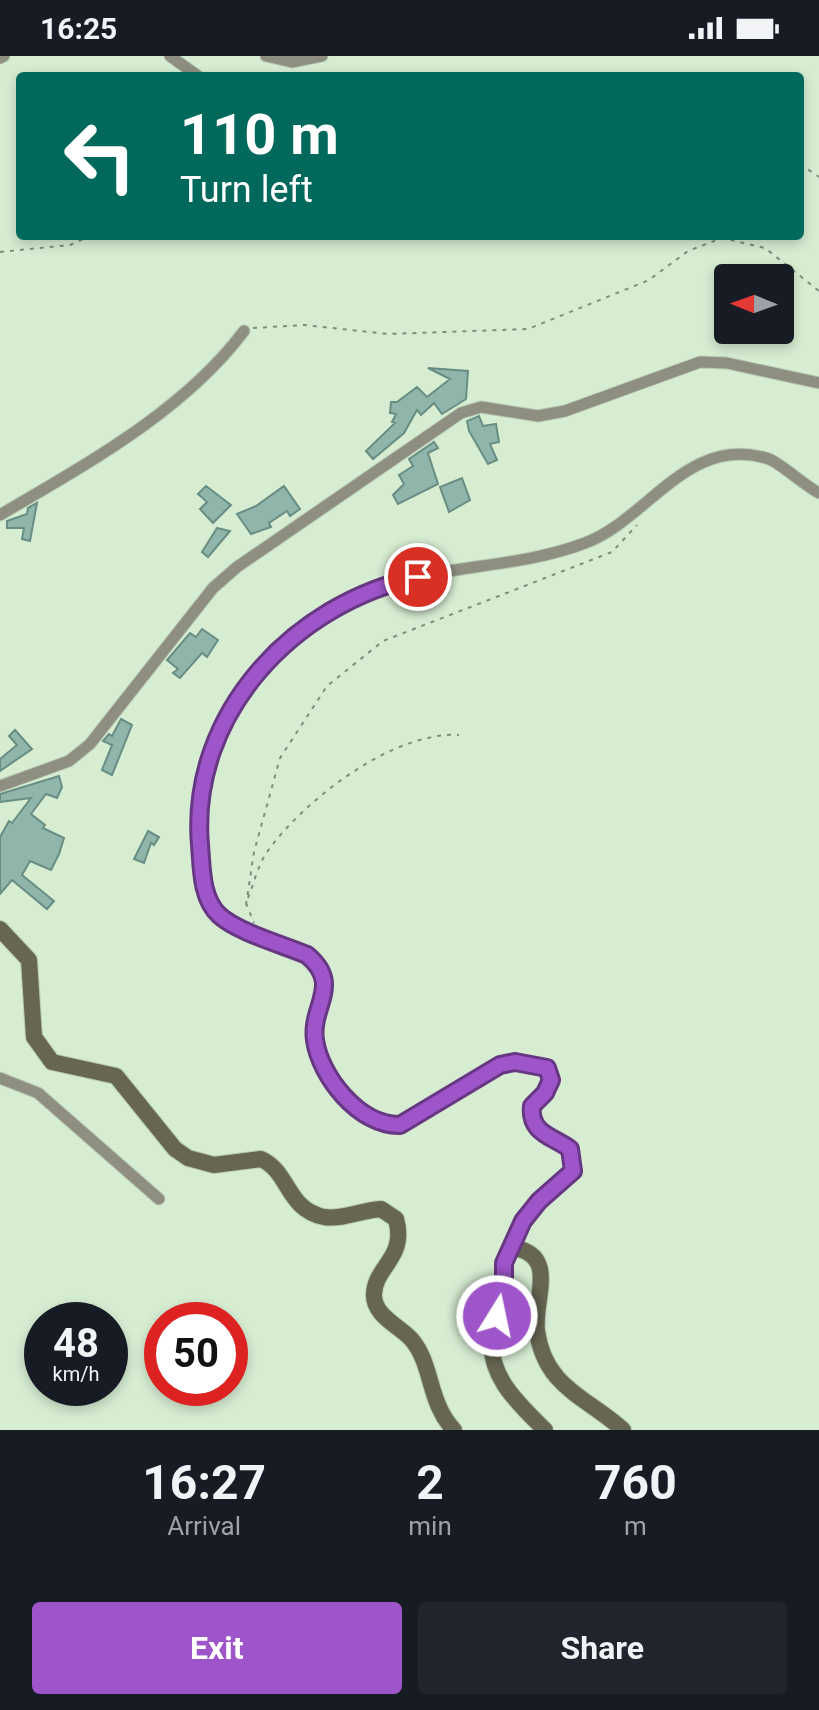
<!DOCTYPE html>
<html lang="en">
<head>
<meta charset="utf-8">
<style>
  :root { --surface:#171b24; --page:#20242c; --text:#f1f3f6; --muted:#9ea1a6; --accent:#9e55c9 }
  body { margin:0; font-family:Roboto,sans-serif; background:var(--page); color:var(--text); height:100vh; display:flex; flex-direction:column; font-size:30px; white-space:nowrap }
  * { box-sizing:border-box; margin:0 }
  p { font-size:26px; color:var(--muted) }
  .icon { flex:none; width:44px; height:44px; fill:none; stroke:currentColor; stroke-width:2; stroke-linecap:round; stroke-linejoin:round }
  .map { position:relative; height:1374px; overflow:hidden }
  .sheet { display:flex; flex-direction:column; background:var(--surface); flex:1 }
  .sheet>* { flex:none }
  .top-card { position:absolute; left:16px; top:16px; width:788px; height:168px; border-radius:8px; box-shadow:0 4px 12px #0003; background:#00695c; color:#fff; overflow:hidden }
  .needle { width:52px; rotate:271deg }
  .fabs { position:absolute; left:714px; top:208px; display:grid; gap:16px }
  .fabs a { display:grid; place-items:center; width:80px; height:80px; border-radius:8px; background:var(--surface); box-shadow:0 4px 12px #0003; font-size:40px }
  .speed { position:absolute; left:24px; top:1246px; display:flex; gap:16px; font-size:40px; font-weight:700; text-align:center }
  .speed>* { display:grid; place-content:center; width:104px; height:104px; border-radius:50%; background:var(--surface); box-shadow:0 4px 12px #0003; line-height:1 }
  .speed small { font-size:20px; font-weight:400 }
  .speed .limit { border:12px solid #d22; background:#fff; color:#111 }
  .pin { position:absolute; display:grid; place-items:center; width:68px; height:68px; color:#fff; margin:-34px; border:4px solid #fff; border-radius:50%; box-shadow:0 2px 8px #0007 }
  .me { position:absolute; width:88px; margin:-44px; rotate:10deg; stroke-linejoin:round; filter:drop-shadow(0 0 6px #0008) }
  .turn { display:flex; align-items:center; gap:28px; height:168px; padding:0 32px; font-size:36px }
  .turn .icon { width:104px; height:104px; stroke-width:2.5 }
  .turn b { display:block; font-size:56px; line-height:68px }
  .eta { display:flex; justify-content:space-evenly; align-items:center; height:136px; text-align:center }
  .eta b { font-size:48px; font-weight:700; line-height:56px }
  .cta { display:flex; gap:16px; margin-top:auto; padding:16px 32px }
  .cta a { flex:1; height:92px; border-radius:8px; background:var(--accent); color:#fff; font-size:32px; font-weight:700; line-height:92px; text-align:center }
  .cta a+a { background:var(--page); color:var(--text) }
  .status { display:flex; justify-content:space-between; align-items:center; height:56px; padding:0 40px; background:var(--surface); direction:ltr }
  .status svg { height:22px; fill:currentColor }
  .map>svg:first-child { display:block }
  .building { fill:#90b6ab; stroke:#688d82; stroke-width:2 }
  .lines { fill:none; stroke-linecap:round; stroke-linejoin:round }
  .street-casing { stroke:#b6cab2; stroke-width:13 }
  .secondary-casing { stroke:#b6cab2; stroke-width:18 }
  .path { stroke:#7e8e7b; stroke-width:2; stroke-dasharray:4 6; stroke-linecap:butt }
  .street { stroke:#8f8f81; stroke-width:11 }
  .secondary { stroke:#666652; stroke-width:16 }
  .route-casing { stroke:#673783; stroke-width:20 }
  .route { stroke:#9e55c9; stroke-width:14 }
</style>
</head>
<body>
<div class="status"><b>16:25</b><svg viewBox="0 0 49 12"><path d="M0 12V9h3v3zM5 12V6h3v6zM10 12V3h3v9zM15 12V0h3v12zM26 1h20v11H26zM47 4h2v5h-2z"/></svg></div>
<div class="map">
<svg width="819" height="1374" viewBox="0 0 819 1374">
  <rect width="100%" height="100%" fill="#d6edd2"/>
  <path class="building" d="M428,312L468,315L466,343L442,358L434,347L421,359L417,354L404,377L373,403L366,395L395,367L392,366L396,358L390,357L391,346H397L417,331L427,341L450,323Z
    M479,360L483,370L496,368L499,386L490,388L497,404L488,408L469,375L467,365Z
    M434,386L438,392L428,397L438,428L398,448L393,439L404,428L399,419L413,410L409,403Z
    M462,422L470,444L449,456L440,431Z
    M206,430L231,449L213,467L200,453L207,446L198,438Z
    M284,430L300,453L290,460L287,455L269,467L271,471L251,478L237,458L256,450Z
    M37,447L30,485L22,483L24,472H7V465L27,458L28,452Z
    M217,472L230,475L208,501L202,496Z
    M202,573L218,584L207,601L202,597L180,622L173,617L178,613L167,604L190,577L196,581Z
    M121,663L132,669L112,719L102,714L112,689L103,685L109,678L112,680Z
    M15,674L32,693L0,715V703L17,689L9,680Z
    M59,720L62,731L57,742L46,738L31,758L45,769L43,772L64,782L59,798L51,814L30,805L22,819L54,845L47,853L12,824L0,838V781L9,765L12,767L31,742L0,746V738Z
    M148,775L159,781L154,789L151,787L144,807L134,803Z"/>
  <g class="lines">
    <defs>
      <path id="street" d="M170,0L198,20
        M266,0L292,6L322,0
        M0,2L4,0
        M0,459C86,408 183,356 244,275
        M0,730L69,705L90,688L213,532L237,511L461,357L481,351L538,360L565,355L700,306L727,307L819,327
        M0,1022L38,1037L159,1143
        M514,1192L523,1165L539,1145L573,1115L570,1093C552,1080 529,1077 532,1050L545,1037L551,1024L547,1012L515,1006L500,1009L400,1069C360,1070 316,1018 314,980C313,947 342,927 307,899C283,889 238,876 219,859C198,840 196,787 199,761C209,650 287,555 395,526C457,509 525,510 585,487C648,464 688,377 769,403C780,407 804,429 819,437"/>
      <path id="secondary" d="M0,873L29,904L34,981L52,1006L116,1020L175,1093L188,1102L214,1109L261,1103C290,1116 286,1153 324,1161C342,1164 362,1154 381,1153L396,1163C407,1202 375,1210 374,1238C373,1260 400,1270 412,1284C433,1309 428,1347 454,1374
        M545,1374C519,1348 487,1320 492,1280C494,1266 500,1252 503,1238C507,1221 499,1205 514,1192C559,1199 533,1245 537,1275C545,1332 587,1341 623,1374"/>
    </defs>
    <use href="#street" class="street-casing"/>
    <use href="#secondary" class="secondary-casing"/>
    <path class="path" d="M800,108L819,121
      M0,196L70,189L90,180
      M253,272L304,269L388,278L528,273L649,224L688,195L722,182L765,192L819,235
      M248,842C254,827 258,809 267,796C304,744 393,675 459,679
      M246,847L254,867
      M246,849L254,796L280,702L327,630L383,585L612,496L637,469"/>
    <use href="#street" class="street"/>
    <use href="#secondary" class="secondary"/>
  </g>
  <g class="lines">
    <defs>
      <path id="route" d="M418,521C294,547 189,658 200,789C202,812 201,842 219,859C237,876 284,889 307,899C343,929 310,950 315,984C320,1020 359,1070 400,1069L500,1009L515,1006L547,1012L551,1024L545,1037L532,1050C529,1077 552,1080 570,1093L573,1115L539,1145L523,1165L504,1207V1234L497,1260"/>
    </defs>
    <use href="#route" class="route-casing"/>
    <use href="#route" class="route"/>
  </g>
</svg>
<div class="fabs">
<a><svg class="needle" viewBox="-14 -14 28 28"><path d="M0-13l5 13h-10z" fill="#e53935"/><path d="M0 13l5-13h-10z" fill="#9ea1a6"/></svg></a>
</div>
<div class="speed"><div>48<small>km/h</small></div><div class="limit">50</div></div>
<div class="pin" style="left:418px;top:521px;background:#d93025"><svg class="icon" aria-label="arrive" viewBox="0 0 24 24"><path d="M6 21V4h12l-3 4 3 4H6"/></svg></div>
<svg class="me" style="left:497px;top:1260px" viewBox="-20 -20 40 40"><circle r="17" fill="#9e55c9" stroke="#fff" stroke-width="3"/><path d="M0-11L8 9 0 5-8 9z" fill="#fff"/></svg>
<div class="top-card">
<div class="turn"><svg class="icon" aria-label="left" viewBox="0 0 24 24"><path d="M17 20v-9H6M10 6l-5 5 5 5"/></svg><div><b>110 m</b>Turn left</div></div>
</div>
</div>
<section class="sheet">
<div class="eta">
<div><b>16:27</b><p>Arrival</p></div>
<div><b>2</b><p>min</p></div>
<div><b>760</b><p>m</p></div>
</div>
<div class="cta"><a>Exit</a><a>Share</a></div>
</section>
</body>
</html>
